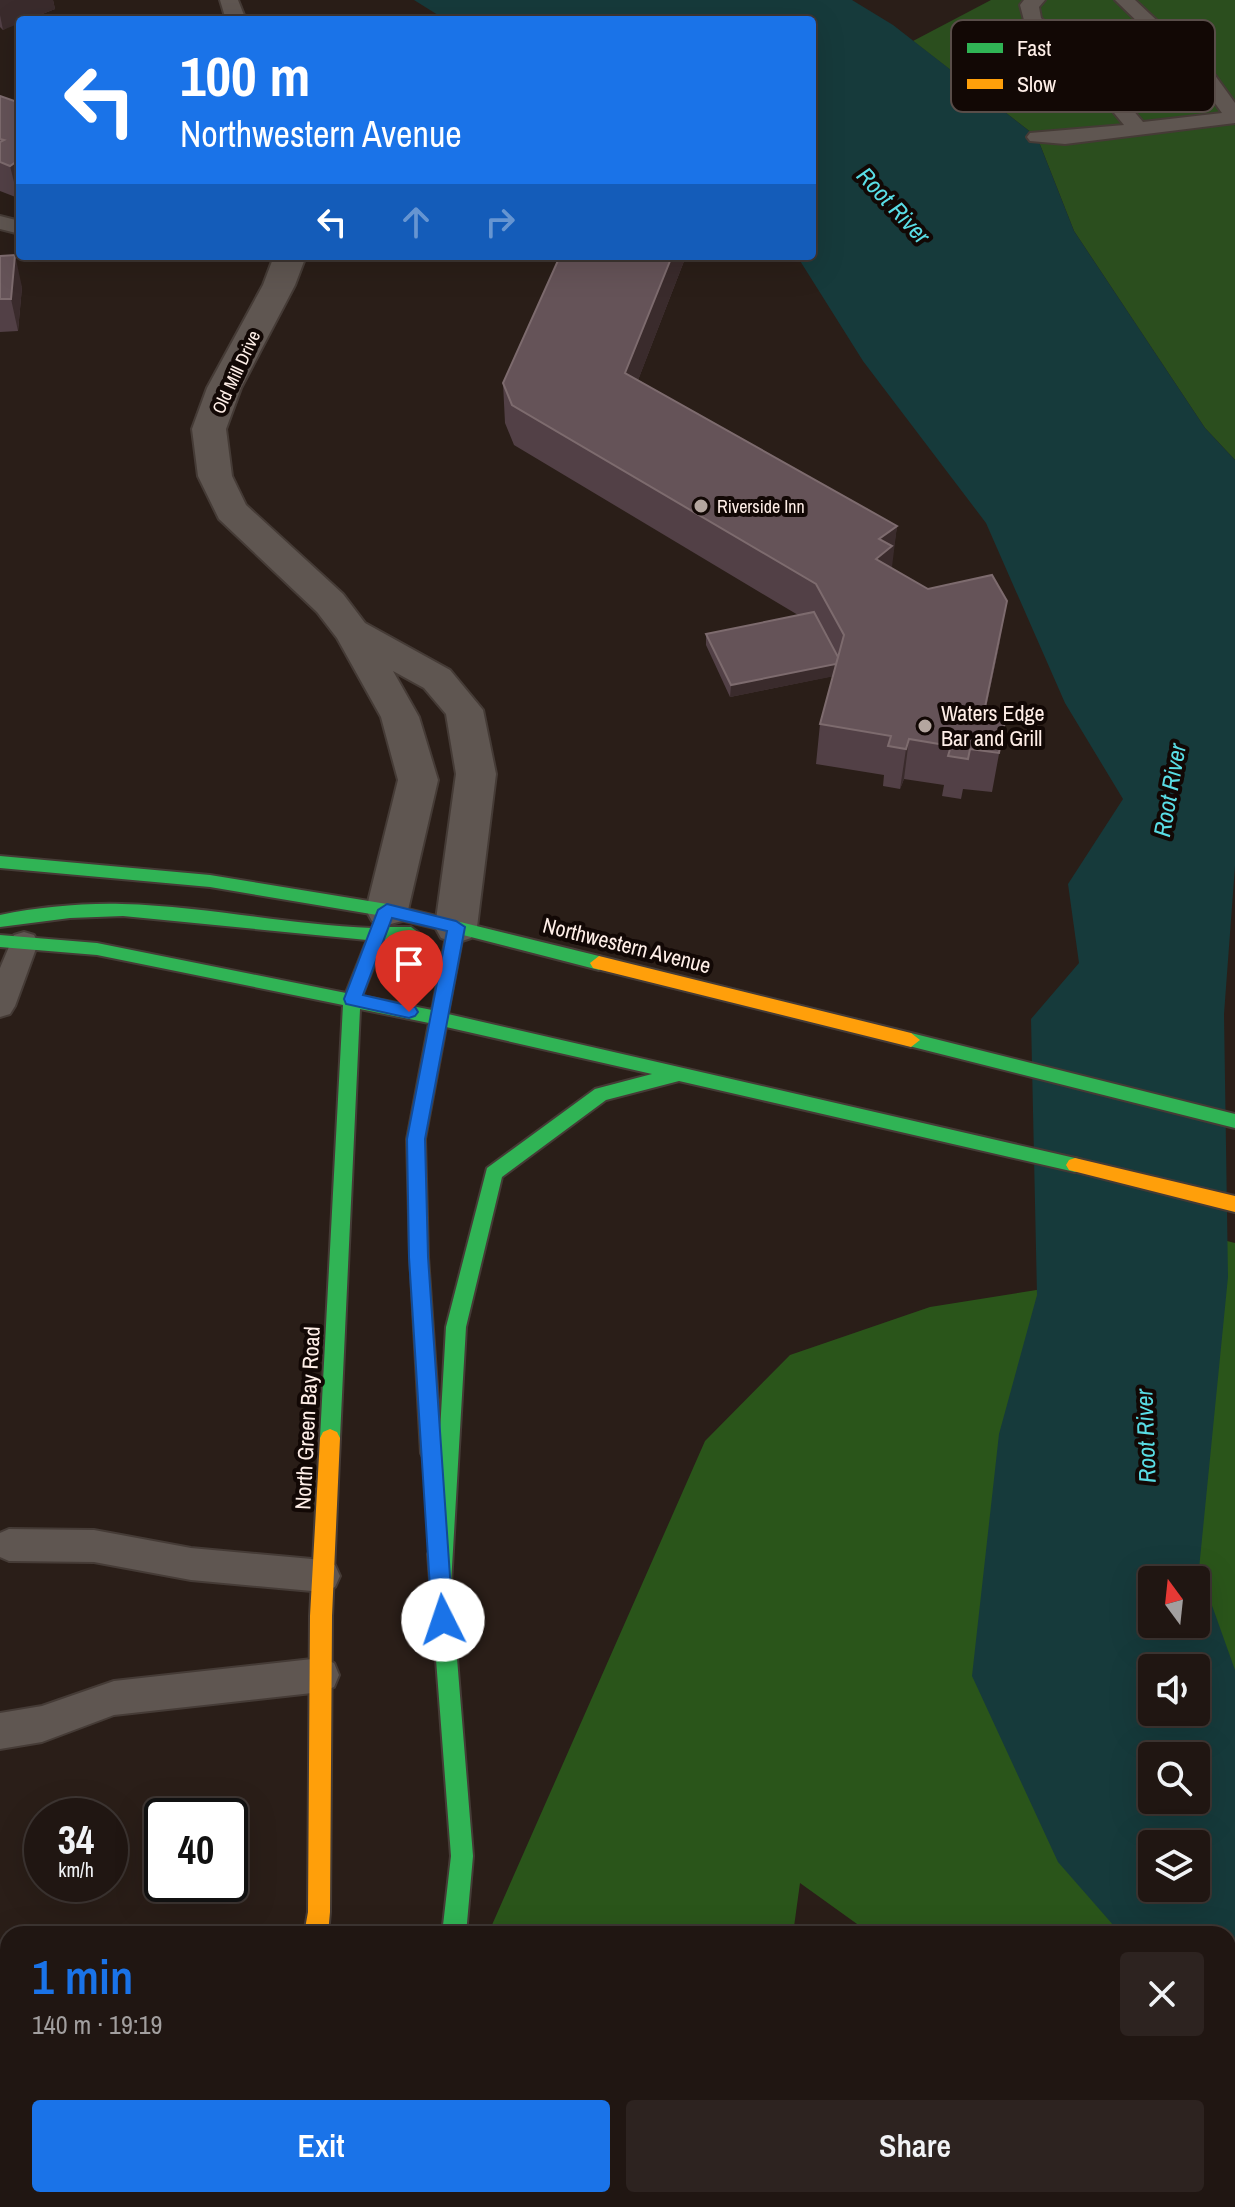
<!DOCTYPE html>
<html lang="en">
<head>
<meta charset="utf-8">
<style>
  :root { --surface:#201612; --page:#2d2320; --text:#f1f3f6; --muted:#a29f9f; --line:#3d3532; --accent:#1a73e8 }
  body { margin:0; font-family:"Archivo Narrow",sans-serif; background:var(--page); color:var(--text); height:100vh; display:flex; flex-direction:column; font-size:30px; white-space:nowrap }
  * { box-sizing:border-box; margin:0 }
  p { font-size:26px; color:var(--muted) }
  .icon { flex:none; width:44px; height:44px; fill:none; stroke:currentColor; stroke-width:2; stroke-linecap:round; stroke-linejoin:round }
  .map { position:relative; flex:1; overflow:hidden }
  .drawer { position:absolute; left:0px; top:1926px; width:1236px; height:282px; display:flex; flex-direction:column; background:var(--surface); border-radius:24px 24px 0 0; box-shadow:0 8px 32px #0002,0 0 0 2px var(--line) }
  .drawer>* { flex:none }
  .top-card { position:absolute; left:16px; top:16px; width:800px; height:244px; border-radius:8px; box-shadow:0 8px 32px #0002,0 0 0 2px var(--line); background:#1a73e8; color:#fff; overflow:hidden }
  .needle { width:52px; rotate:345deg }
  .fabs { position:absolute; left:1138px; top:1566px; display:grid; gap:16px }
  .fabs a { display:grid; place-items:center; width:72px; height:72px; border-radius:8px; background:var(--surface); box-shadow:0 8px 32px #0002,0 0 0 2px var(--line); font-size:40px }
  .speed { position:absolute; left:24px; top:1798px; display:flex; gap:16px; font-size:40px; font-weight:700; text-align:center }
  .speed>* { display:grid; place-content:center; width:104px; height:104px; border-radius:50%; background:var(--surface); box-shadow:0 8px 32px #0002,0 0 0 2px var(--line); line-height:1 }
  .speed small { font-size:20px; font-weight:400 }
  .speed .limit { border:4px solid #111; border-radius:12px; background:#fff; color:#111 }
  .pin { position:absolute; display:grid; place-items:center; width:68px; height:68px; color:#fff; margin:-82px -34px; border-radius:50% 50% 50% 0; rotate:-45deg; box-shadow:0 0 8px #0007 }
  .pin .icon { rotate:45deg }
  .me { position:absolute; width:88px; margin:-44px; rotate:356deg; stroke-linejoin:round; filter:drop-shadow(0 0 6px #0008) }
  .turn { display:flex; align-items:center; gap:28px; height:168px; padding:0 32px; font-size:36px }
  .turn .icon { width:104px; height:104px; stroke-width:2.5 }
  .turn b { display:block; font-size:56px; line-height:68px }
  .lanes { display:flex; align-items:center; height:76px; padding:0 32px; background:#0003; justify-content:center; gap:40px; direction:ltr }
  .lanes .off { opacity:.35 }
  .round { display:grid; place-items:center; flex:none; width:84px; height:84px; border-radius:8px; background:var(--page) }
  .summary { display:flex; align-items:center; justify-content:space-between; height:136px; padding:0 32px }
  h1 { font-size:48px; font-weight:600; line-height:60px; color:var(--accent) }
  .action { display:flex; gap:16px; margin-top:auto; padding:16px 32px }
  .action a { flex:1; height:92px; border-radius:8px; background:var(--accent); color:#fff; font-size:32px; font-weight:600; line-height:92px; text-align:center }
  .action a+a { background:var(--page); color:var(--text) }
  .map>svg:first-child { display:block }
  .green { fill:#2b4e1e }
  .forest { fill:#2a551a; fill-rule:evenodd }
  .water { fill:#163a3b; fill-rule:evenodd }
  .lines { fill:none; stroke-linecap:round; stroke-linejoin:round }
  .lane-casing { stroke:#453b36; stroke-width:4 }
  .street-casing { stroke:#453b36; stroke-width:4 }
  .fast-casing { stroke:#453b36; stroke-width:4 }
  .slow-casing { stroke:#453b36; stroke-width:4 }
  .lane { fill:#5f5651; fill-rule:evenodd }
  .street { fill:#5f5651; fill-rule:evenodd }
  .fast { fill:#30b455; fill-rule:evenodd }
  .slow { fill:#ff9f0a; fill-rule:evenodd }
  .wall { fill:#524046 }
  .shaded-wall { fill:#3a2b2c }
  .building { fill:#655358; stroke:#7d6b6e; stroke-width:2 }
  .route { fill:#1a73e8; stroke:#114b97; stroke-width:2 }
  .poi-dot { fill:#b4a69f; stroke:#120805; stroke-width:3 }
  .labels { text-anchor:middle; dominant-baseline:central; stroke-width:8; stroke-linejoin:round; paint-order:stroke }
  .far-street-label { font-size:18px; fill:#ffefe8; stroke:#120805 }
  .far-poi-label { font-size:18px; fill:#ffefe8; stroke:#120805; text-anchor:start }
  .poi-label { font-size:22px; fill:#ffefe8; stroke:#120805; text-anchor:start }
  .street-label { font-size:22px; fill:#ffefe8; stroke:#120805 }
  .water-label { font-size:24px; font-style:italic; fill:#59dde5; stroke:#120805 }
  .key { fill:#120805; stroke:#594d49; stroke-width:2 }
  .key-label { font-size:22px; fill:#ffefe8 }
</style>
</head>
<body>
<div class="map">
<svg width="1235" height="2207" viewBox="0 0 1235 2207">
  <rect width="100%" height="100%" fill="#2a1e18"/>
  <path class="green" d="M991,0H1235V460L1205,428L1074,231L1037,137L913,41Z"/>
  <path class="forest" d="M1144,1220L1235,1243V2207H1150L1147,2200H1228V1934H871L800,1883L793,1934H488L705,1441L790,1355L930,1307L1074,1284ZM1152,1580H1196V1624H1152ZM1152,1668H1196V1712H1152ZM1152,1756H1196V1800H1152ZM1152,1844H1196V1888H1152Z
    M406,2200H828L829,2207H407Z"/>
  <path class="water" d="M414,0H852L893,25L1037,137L1074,231L1205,428L1235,460V866L1224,1014L1228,1277L1199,1569L1235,1670V2066L1228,2058V1934H1121L1058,1862L972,1676L999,1434L1037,1295L1031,1019L1079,963L1068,884L1123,799L1065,703L986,523L863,361L797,256H812V20H446ZM1152,1580H1196V1624H1152ZM1152,1668H1196V1712H1152ZM1152,1756H1196V1800H1152ZM1152,1844H1196V1888H1152Z"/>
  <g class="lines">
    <defs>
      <path id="lane" d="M220,0H238L246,20H226Z
        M1024,0H1045L1039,7L1041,18L1115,89L1143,122L1222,113L1200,82L1115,0H1135L1214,74L1235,103V123L1065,144L1030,141L1027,137L1030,133L1124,125L1101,97L1025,24L1020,5Z
        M0,216L20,221V234L0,229Z
        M24,932L34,935L38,943L15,1006L10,1014L0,1017V968L14,935Z
        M9,1529L94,1530L191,1548L323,1560L335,1565L340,1576L335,1587L323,1592L191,1580L94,1562L9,1561L0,1557V1533Z
        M321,1658L334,1663L339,1675L334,1687L321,1692L114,1715L42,1742L0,1749V1713L42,1706L114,1681Z"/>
      <path id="street" d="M274,256H306L295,285L241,388L226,429L232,476L246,505L343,594L365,623L450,670L483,710L496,774L477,927L471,938L456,943L441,938L435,927L456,774L446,714L424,688L393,671L419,717L438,780L408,910L402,921L387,925L372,921L366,910L398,780L381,717L337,638L317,612L219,519L198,476L192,429L207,388L263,285Z"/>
      <path id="fast" d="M0,856L210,875L387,904L599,956L608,963L599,970L463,935L448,1014L1075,1158L1081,1160L1084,1165L1081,1170L1075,1172L679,1081L606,1100L502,1177L466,1327L451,1584L473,1856L466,1934H442L451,1856L428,1554L432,1547L438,1459L431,1462L424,1459L421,1453L410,1257L407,1139L429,1023L360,1009L340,1438L337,1444L330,1447L323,1444L320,1438L343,1005L97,955L0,947V935L97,943L346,993L367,940L123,916L70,918L0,927V915C40,907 81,903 122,904C206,906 288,925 372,928L377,915L210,887L0,868ZM392,918L447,931L432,1010L362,996L384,940L411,939L419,933L411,927H389ZM446,1027L652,1074L595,1089L487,1168L446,1327L440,1431L428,1257L425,1139Z
        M911,1033L1235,1114V1128L905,1045L902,1040L905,1035Z
        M269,2200H293L292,2207H268Z
        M405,2200H429L427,2207H403Z"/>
      <path id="slow" d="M599,956L911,1033L920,1040L911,1047L593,968L590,963Z
        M1075,1158L1235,1196V1212L1069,1170L1066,1165L1069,1160Z
        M330,1429L337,1432L340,1438L332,1616L330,1912L328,1934H304L308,1912L310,1616L320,1438L323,1432Z"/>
    </defs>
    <use href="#lane" class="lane-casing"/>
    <use href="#street" class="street-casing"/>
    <use href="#fast" class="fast-casing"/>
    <use href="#slow" class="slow-casing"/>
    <use href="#lane" class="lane"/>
    <use href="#street" class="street"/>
    <use href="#fast" class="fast"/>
    <use href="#slow" class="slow"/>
  </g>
  <path class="wall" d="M0,0H53L55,9L27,20H20L3,30L0,27Z
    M0,96L18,198L0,191Z
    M0,256L22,287L18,331L0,332Z
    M560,256H686L638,380L897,526L891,567L1000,641L985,712L1006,716L992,792L963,789L961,799L942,796L944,785L904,779L900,789L883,786L884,775L816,764L820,724L833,676L730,697L706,645V634L798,615L514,445L505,423L503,383Z"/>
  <path class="shaded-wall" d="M0,0H53L55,9L27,20H20V23L3,30L0,15Z
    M20,159V196L18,198L10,166Z
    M15,255L22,287L18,331L11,299Z
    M672,256H686L625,414V373Z
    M897,526L892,567L871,599L879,539Z
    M1007,601L1000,641L977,752L984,712Z
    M841,663L840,675L730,697L731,685Z
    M909,739L904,779L900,789L906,749Z"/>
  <path class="building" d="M0,96L20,103V159L10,166L0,162V142L4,140L0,139Z
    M15,255L11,299H0V256Z
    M560,256H672L625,373L897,526L879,539L892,546L876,559L928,589L992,575L1007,601L984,712L1006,716L999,753L970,749L968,759L948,756L951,746L909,739L906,749L888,746L891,736L820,724L844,635L816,584L512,405L503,383Z
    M814,612L838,657L836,664L731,685L706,634Z"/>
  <path class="route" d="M387,904L456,921L465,927L425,1139L428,1257L453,1620L450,1627L443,1630L435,1627L432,1620L409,1257L407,1139L447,931L392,918L363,995L415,1007L418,1012L415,1016L409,1018L346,1004L344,999L378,910Z"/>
  <g class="poi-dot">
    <circle cx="701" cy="506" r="8"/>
    <circle cx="925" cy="726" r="8"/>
  </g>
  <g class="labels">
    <g class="far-street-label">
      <text transform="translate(236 372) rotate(-65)">Old Mill Drive</text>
    </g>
    <g class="far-poi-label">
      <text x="717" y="506">Riverside Inn</text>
    </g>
    <g class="poi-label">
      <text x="941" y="713">Waters Edge<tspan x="941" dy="25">Bar and Grill</tspan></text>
    </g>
    <g class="street-label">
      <text transform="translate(627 945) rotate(14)">Northwestern Avenue</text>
      <text transform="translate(307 1418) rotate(-87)">North Green Bay Road</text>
    </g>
    <g class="water-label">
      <text transform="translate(894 205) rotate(47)">Root River</text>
      <text transform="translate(1169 790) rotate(-80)">Root River</text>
      <text transform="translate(1145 1436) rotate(-92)">Root River</text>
    </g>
  </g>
  <rect x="951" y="20" width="264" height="92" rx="12" class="key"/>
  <rect x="967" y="43" width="36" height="10" fill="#30b455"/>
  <rect x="967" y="79" width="36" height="10" fill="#ff9f0a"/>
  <g class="key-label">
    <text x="1017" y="56">Fast</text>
    <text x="1017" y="92">Slow</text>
  </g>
</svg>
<div class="fabs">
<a><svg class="needle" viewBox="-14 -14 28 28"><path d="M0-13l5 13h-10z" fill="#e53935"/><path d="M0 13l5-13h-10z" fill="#a29f9f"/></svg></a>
<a><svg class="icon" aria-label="sound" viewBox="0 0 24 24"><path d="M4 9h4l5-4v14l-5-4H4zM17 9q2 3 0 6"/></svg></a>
<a><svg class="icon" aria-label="search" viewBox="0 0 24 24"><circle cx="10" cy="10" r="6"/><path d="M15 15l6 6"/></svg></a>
<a><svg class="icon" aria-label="layers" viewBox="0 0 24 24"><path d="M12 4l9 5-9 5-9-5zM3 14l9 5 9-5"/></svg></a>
</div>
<div class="speed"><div>34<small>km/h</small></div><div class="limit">40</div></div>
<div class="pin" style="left:409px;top:1012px;background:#d93025"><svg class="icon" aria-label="arrive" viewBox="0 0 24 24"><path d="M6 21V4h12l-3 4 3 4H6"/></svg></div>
<svg class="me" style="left:443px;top:1620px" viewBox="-20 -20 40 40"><circle r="19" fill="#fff"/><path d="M0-13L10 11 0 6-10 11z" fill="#1a73e8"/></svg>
<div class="top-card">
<div class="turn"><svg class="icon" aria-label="left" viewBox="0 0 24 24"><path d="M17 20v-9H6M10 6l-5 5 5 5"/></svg><div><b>100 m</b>Northwestern Avenue</div></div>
<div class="lanes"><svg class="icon" aria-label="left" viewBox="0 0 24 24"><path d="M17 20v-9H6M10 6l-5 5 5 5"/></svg><svg class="icon off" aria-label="ahead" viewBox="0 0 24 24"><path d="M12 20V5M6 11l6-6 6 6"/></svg><svg class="icon off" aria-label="right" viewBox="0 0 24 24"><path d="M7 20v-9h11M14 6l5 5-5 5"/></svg></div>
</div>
<section class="drawer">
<div class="summary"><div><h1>1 min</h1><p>140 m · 19:19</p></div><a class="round"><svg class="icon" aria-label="close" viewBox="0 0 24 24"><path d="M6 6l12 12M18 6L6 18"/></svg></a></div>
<div class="action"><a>Exit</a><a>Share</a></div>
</section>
</div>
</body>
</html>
